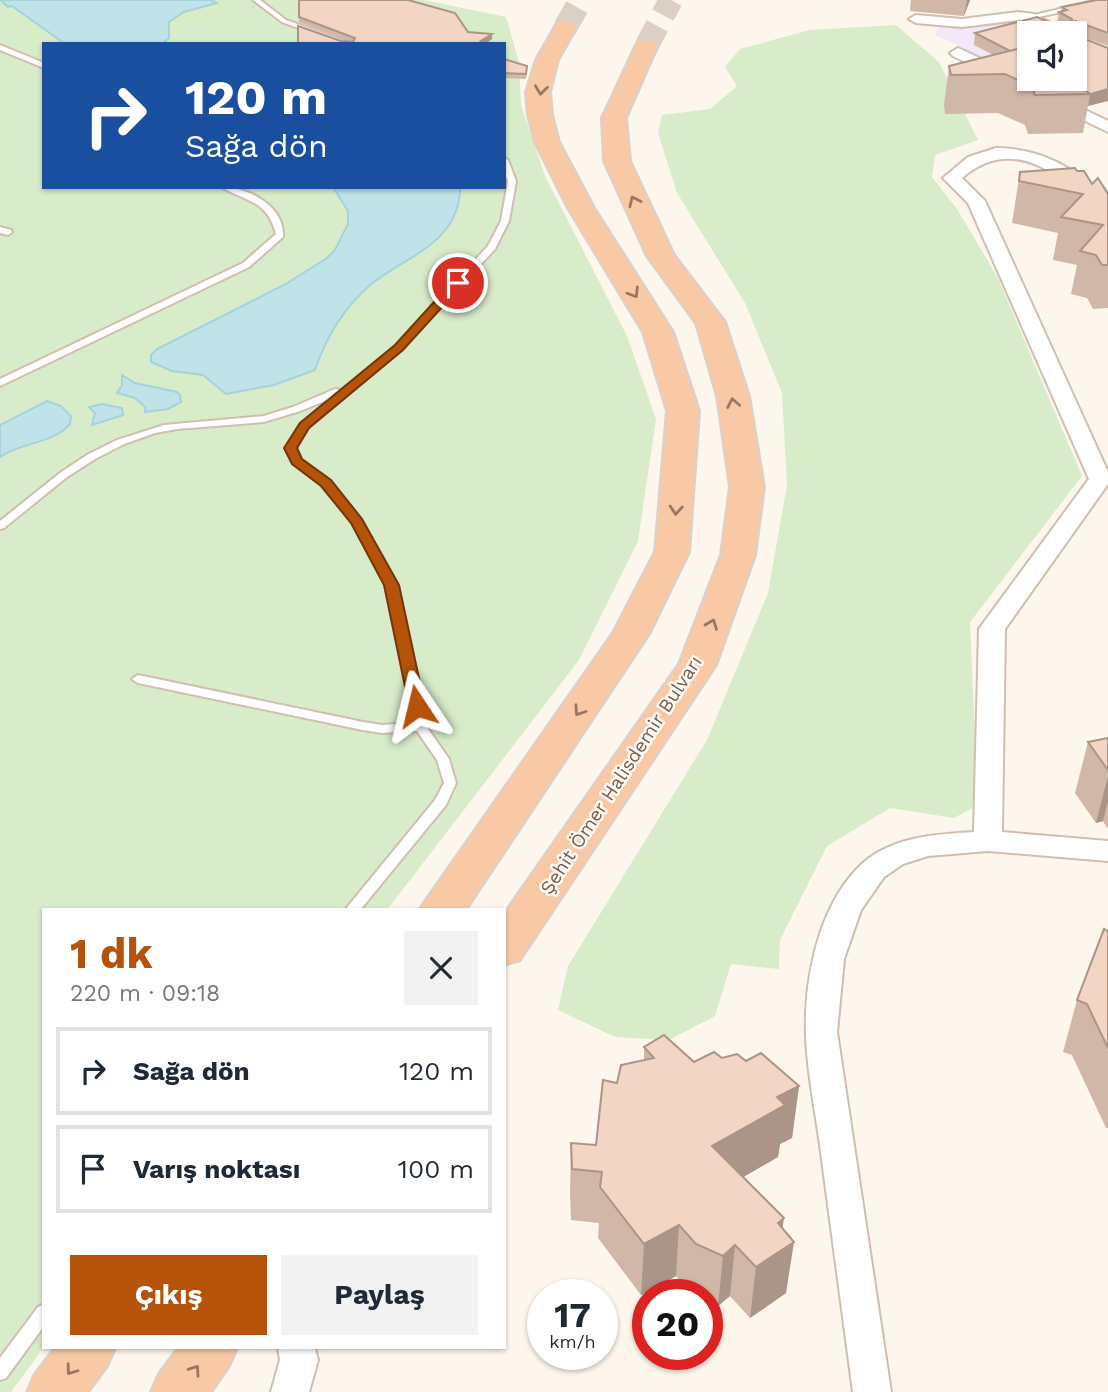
<!DOCTYPE html>
<html lang="tr">
<head>
<meta charset="utf-8">
<style>
  :root { --surface:#fff; --page:#f2f2f3; --text:#1f2937; --muted:#747a83; --line:#e0e1e3; --accent:#b45309 }
  body { margin:0; font-family:"Work Sans",sans-serif; background:var(--page); color:var(--text); height:100vh; display:flex; flex-direction:column; font-size:26px; white-space:nowrap }
  * { box-sizing:border-box; margin:0 }
  p { font-size:23px; color:var(--muted) }
  .icon { flex:none; width:38px; height:38px; fill:none; stroke:currentColor; stroke-width:2; stroke-linecap:round; stroke-linejoin:round }
  .map { position:relative; flex:1; overflow:hidden }
  .sheet { position:absolute; left:42px; top:908px; width:464px; height:441px; display:flex; flex-direction:column; background:var(--surface); border-radius:0px; box-shadow:0 2px 5px #0004 }
  .sheet>* { flex:none }
  .top-card { position:absolute; left:42px; top:42px; width:464px; height:147px; border-radius:0px; box-shadow:0 2px 5px #0004; background:#1a4fa0; color:#fff; overflow:hidden }
  .tools { position:absolute; left:1017px; top:21px; display:grid; gap:14px }
  .tools a { display:grid; place-items:center; width:70px; height:70px; border-radius:0px; background:var(--surface); box-shadow:0 2px 5px #0004; font-size:35px }
  .speed { position:absolute; left:527px; top:1279px; display:flex; gap:14px; font-size:35px; font-weight:700; text-align:center }
  .speed>* { display:grid; place-content:center; width:91px; height:91px; border-radius:50%; background:var(--surface); box-shadow:0 2px 5px #0004; line-height:1 }
  .speed small { font-size:18px; font-weight:400 }
  .speed .limit { border:10px solid #d22; background:#fff; color:#111 }
  .pin { position:absolute; display:grid; place-items:center; width:60px; height:60px; color:#fff; margin:-30px; border:4px solid #fff; border-radius:50%; box-shadow:0 2px 7px #0007 }
  .me { position:absolute; width:77px; margin:-38px; rotate:350deg; stroke-linejoin:round; filter:drop-shadow(0 0 5px #0008) }
  .turn { display:flex; align-items:center; gap:24px; height:147px; padding:0 28px; font-size:32px }
  .turn .icon { width:91px; height:91px; stroke-width:2.5 }
  .turn b { display:block; font-size:49px; line-height:60px }
  .round { display:grid; place-items:center; flex:none; width:74px; height:74px; border-radius:0px; background:var(--page) }
  .summary { display:flex; align-items:center; justify-content:space-between; height:119px; padding:0 28px }
  h1 { font-size:42px; font-weight:700; line-height:52px; color:var(--accent) }
  .cta { display:flex; gap:14px; margin-top:auto; padding:14px 28px }
  .cta a { flex:1; height:80px; border-radius:0px; background:var(--accent); color:#fff; font-size:28px; font-weight:700; line-height:80px; text-align:center }
  .cta a+a { background:var(--page); color:var(--text) }
  ul { padding:0; list-style:none }
  li { display:flex; align-items:center; gap:21px; height:88px; margin:0 14px 10px; padding:0 14px; border:4px solid var(--line); border-radius:0px }
  li div { flex:1 }
  li b { display:block; font-size:26px }
  li em { font-style:normal }
  .map>svg:first-child { display:block }
  .education { fill:#f3e8fa }
  .green { fill:#d8ecc9; fill-rule:evenodd }
  .water { fill:#bfe3e8; stroke:#a5d3da; stroke-width:2 }
  .lines { fill:none; stroke-linecap:round; stroke-linejoin:round }
  .trunk-tunnel { stroke:#dcd0c4; stroke-width:24; stroke-dasharray:24 12; stroke-linecap:butt }
  .service-casing { stroke:#d1beb0; stroke-width:4 }
  .minor-casing { stroke:#d1beb0; stroke-width:4 }
  .trunk-casing { stroke:#dad1cd; stroke-width:4 }
  .service { fill:#fff; fill-rule:evenodd }
  .minor { fill:#fff; fill-rule:evenodd }
  .trunk { fill:#f9c8a4; fill-rule:evenodd }
  .wall { fill:#d1b7a8 }
  .shaded-wall { fill:#aa9588 }
  .building { fill:#f3d5c3; stroke:#aa9588; stroke-width:2 }
  .oneway { stroke:#9a7763 }
  .route { fill:#b45309; stroke:#753606; stroke-width:2 }
  .labels { text-anchor:middle; dominant-baseline:central; stroke-width:5; stroke-linejoin:round; paint-order:stroke }
  .street-label { font-size:19px; fill:#7a5c4d; stroke:#fffaf3 }
</style>
</head>
<body>
<div class="map">
<svg width="1108" height="1392" viewBox="0 0 1108 1392">
  <rect width="100%" height="100%" fill="#fdf6ec"/>
  <path class="education" d="M1020,20L1048,33H1029V79L935,35L938,28Z"/>
  <path class="green" d="M0,0H424L506,17L519,62L521,105L545,176L627,336L656,419L638,541L579,660L387,910H44V1347L11,1392H0ZM44,44H504V187H44Z
    M896,25L939,62L978,140L935,155L932,177L957,209L998,278L1082,476L970,622L978,805L954,818L890,808L827,846L780,940L779,969L731,964L715,1016L669,1040L615,1037L558,1010L568,966L707,740L768,593L787,485L782,393L745,303L677,193L658,133L662,115L710,109L737,86L725,67L740,49L809,30Z"/>
  <path class="water" d="M0,0H211L217,3L184,12L169,22V38L162,44H65L12,6L8,7Z
    M333,187H460C460,243 406,256 370,285C344,308 326,337 315,370L274,385L226,394L203,375L172,371L151,362V355L157,349L284,285L327,258L335,250L348,224V211Z
    M122,375L135,383L177,392L180,395L181,402L168,409L145,412V407L135,398L117,393L122,385Z
    M47,401L61,406L71,416L70,424C53,444 21,442 0,457V425Z
    M102,404L122,408L123,415L92,425L95,413L89,407Z"/>
  <g class="lines">
    <path class="trunk-tunnel" d="M565,28L581,0
      M646,47L671,0"/>
    <defs>
      <path id="service" d="M253,0H260L286,20L353,44H342L282,22Z
        M1097,0L1108,2L1029,19L1026,17Z
        M0,45L44,63V68L0,50Z
        M504,158L508,160L516,181L509,221L495,249L402,349L308,428L296,448L301,459L330,481L361,519L398,585L426,726L449,759L456,783L446,805L360,910H345L435,800L444,783L437,760L417,731L382,733L363,730L138,683L132,679L138,675L363,722L382,725L413,723L386,585L352,522L322,485L293,463L286,448L300,424L332,398L300,411L264,422L177,429L155,433L124,444L95,459L67,477L4,528L0,529V521L60,473L87,455L117,440L164,425L264,416L293,407L335,389L342,390L396,345L488,246L501,221L508,181L504,171Z
        M221,187C248,187 285,206 283,237L249,267L0,386V379L243,263L276,234C267,200 247,202 221,187Z
        M0,227L11,230L12,232L8,235L0,233Z
        M44,1304V1326L6,1378L0,1380V1358L38,1307Z"/>
      <path id="minor" d="M1019,12L1034,14L1069,33H1051L1019,20L962,27L916,23L909,19L916,15L962,19Z
        M958,48L1010,72L1012,75L1010,78H998L953,56L950,53Z
        M1054,95L1108,121V132L1048,103L1046,100Z
        M996,148C1041,148 1080,169 1108,204V220L1102,219C1066,177 1014,132 962,178L985,201L1108,472V484L1005,629L1002,832L1108,841V861L988,851L928,856L903,864L884,877L861,910L844,959L837,1032L891,1392H853C842,1310 831,1227 820,1145C814,1102 804,1056 806,1013C808,962 824,898 863,863C892,837 937,834 974,832L979,629L1089,479L968,203L943,178L968,157Z
        M278,1348H315L318,1360L309,1392H271L280,1360Z"/>
      <path id="trunk" d="M565,21L573,23L576,28L558,60L550,92L552,115L559,142L594,208L673,332L699,411L689,552L649,634L469,905L465,910H419L613,633L655,552L667,411L643,332L568,208L535,142L528,115L526,92L536,60L557,23Z
        M646,40L654,42L657,47L626,118L630,161L674,255L725,322L749,396L764,487L755,555L716,665L520,960L504,965V914L679,664L721,555L730,487L717,396L696,323L647,256L604,161L602,118L635,47L638,42Z
        M55,1348H115L107,1366L88,1392H27L35,1374Z
        M178,1348H237L229,1366L211,1392H151L159,1374Z"/>
    </defs>
    <use href="#service" class="service-casing"/>
    <use href="#minor" class="minor-casing"/>
    <use href="#trunk" class="trunk-casing"/>
    <use href="#service" class="service"/>
    <use href="#minor" class="minor"/>
    <use href="#trunk" class="trunk"/>
  </g>
  <path class="wall" d="M299,0H408L455,13L468,32L492,34V39L487,42L492,44H298V26L341,41L352,42L299,22Z
    M911,0H970L964,16L910,11Z
    M1108,0V46L1075,34V35L1108,48L1088,106L1083,133L1028,134L1025,125L998,113L945,114L944,105L949,66L993,55L974,45L975,33L1057,24L1059,12L1061,11L1062,7Z
    M504,59L527,71L526,79L504,78Z
    M1077,171L1092,184L1108,194V308L1093,309L1087,298L1071,294L1077,265L1053,260L1058,233L1012,223L1020,172Z
    M1108,738V828H1107L1103,821L1096,823L1075,793L1088,742Z
    M1108,931V1128H1106L1072,1055L1063,1052L1077,1000Z
    M644,1047L694,1062L722,1058L746,1061L799,1086L792,1138L780,1144L778,1157L743,1177L782,1229L786,1293L750,1318L730,1296L718,1306L707,1302V1295H692L676,1276L641,1295L598,1238L599,1223L571,1220L570,1194L571,1143L596,1145L644,1060Z"/>
  <path class="shaded-wall" d="M967,0H970L964,16Z
    M492,34V39L485,44L481,41Z
    M1108,89V101L1088,106L1090,94Z
    M1108,776V801L1103,821L1096,823Z
    M799,1086L792,1138L780,1144L778,1157L707,1198L712,1146L777,1097Z
    M784,1218L779,1251L794,1242L786,1293L750,1318L756,1267L778,1223Z
    M679,1225L676,1276L641,1295L644,1244Z
    M735,1245L730,1296L718,1306L723,1256Z"/>
  <path class="building" d="M299,0H408L455,13L468,32L492,34L481,41L492,44H298V26L341,41L353,42L355,38L299,17Z
    M1097,0H1108V33L1075,21V35L1108,48V89L1091,94L1070,82L1071,79H1074V33H1029V55L1017,49L1010,51L975,33L1037,17L1053,24H1071L1072,19L1059,12L1067,10L1062,7Z
    M1017,49L1029,55V79H1064L1091,94L1035,95L1031,86L1005,74L951,75L949,66Z
    M504,59L527,66L526,74L504,73Z
    M1075,168L1077,171H1084L1092,184L1098,178L1108,194V265H1102L1096,255L1080,251L1103,225L1061,217L1083,194L1019,181L1020,172Z
    M1108,738V770L1088,742Z
    M1104,929L1108,931V1048L1087,1004L1077,1000Z
    M664,1035L694,1062L714,1052L722,1058L737,1054L746,1061L761,1053L799,1086L777,1097L785,1105L712,1146L784,1218L778,1223L794,1242L756,1267L735,1245L723,1256L696,1244L679,1225L644,1244L600,1187L602,1172L572,1169L571,1143L596,1145L603,1080L617,1083L621,1065L654,1058L644,1047Z"/>
  <defs><path id="oneway-chevron" d="M-2-3.5L2.5 0L-2 3.5" fill="none" stroke-width="1.6" stroke-linecap="round" stroke-linejoin="round" transform="scale(1.75)"/></defs>
  <g class="oneway">
    <use href="#oneway-chevron" transform="translate(541 90) rotate(97)"/>
    <use href="#oneway-chevron" transform="translate(634 201) rotate(-115)"/>
    <use href="#oneway-chevron" transform="translate(634 293) rotate(58)"/>
    <use href="#oneway-chevron" transform="translate(733 403) rotate(-101)"/>
    <use href="#oneway-chevron" transform="translate(676 510) rotate(94)"/>
    <use href="#oneway-chevron" transform="translate(712 624) rotate(-69)"/>
    <use href="#oneway-chevron" transform="translate(579 711) rotate(124)"/>
    <use href="#oneway-chevron" transform="translate(71 1370) rotate(126)"/>
    <use href="#oneway-chevron" transform="translate(195 1370) rotate(-55)"/>
  </g>
  <path class="route" d="M454,280L464,283L403,350L309,428L297,448L302,459L331,480L362,519L399,585L425,706L417,711L409,706L384,585L351,523L321,486L292,464L284,448L300,423L395,345Z"/>
  <g class="labels">
    <g class="street-label">
      <text transform="translate(621 775) rotate(-57)">Şehit Ömer Halisdemir Bulvarı</text>
    </g>
  </g>
</svg>
<div class="tools">
<a><svg class="icon" aria-label="sound" viewBox="0 0 24 24"><path d="M4 9h4l5-4v14l-5-4H4zM17 9q2 3 0 6"/></svg></a>
</div>
<div class="speed"><div>17<small>km/h</small></div><div class="limit">20</div></div>
<div class="pin" style="left:458px;top:283px;background:#d93025"><svg class="icon" aria-label="arrive" viewBox="0 0 24 24"><path d="M6 21V4h12l-3 4 3 4H6"/></svg></div>
<svg class="me" style="left:417px;top:706px" viewBox="-20 -20 40 40"><path d="M0-17L14 15 0 8-14 15z" fill="#b45309" stroke="#fff" stroke-width="4"/></svg>
<div class="top-card">
<div class="turn"><svg class="icon" aria-label="right" viewBox="0 0 24 24"><path d="M7 20v-9h11M14 6l5 5-5 5"/></svg><div><b>120 m</b>Sağa dön</div></div>
</div>
<section class="sheet">
<div class="summary"><div><h1>1 dk</h1><p>220 m · 09:18</p></div><a class="round"><svg class="icon" aria-label="close" viewBox="0 0 24 24"><path d="M6 6l12 12M18 6L6 18"/></svg></a></div>
<ul>
<li><svg class="icon" aria-label="right" viewBox="0 0 24 24"><path d="M7 20v-9h11M14 6l5 5-5 5"/></svg><div><b>Sağa dön</b></div><em>120 m</em></li>
<li><svg class="icon" aria-label="arrive" viewBox="0 0 24 24"><path d="M6 21V4h12l-3 4 3 4H6"/></svg><div><b>Varış noktası</b></div><em>100 m</em></li>
</ul>
<div class="cta"><a>Çıkış</a><a>Paylaş</a></div>
</section>
</div>
</body>
</html>
